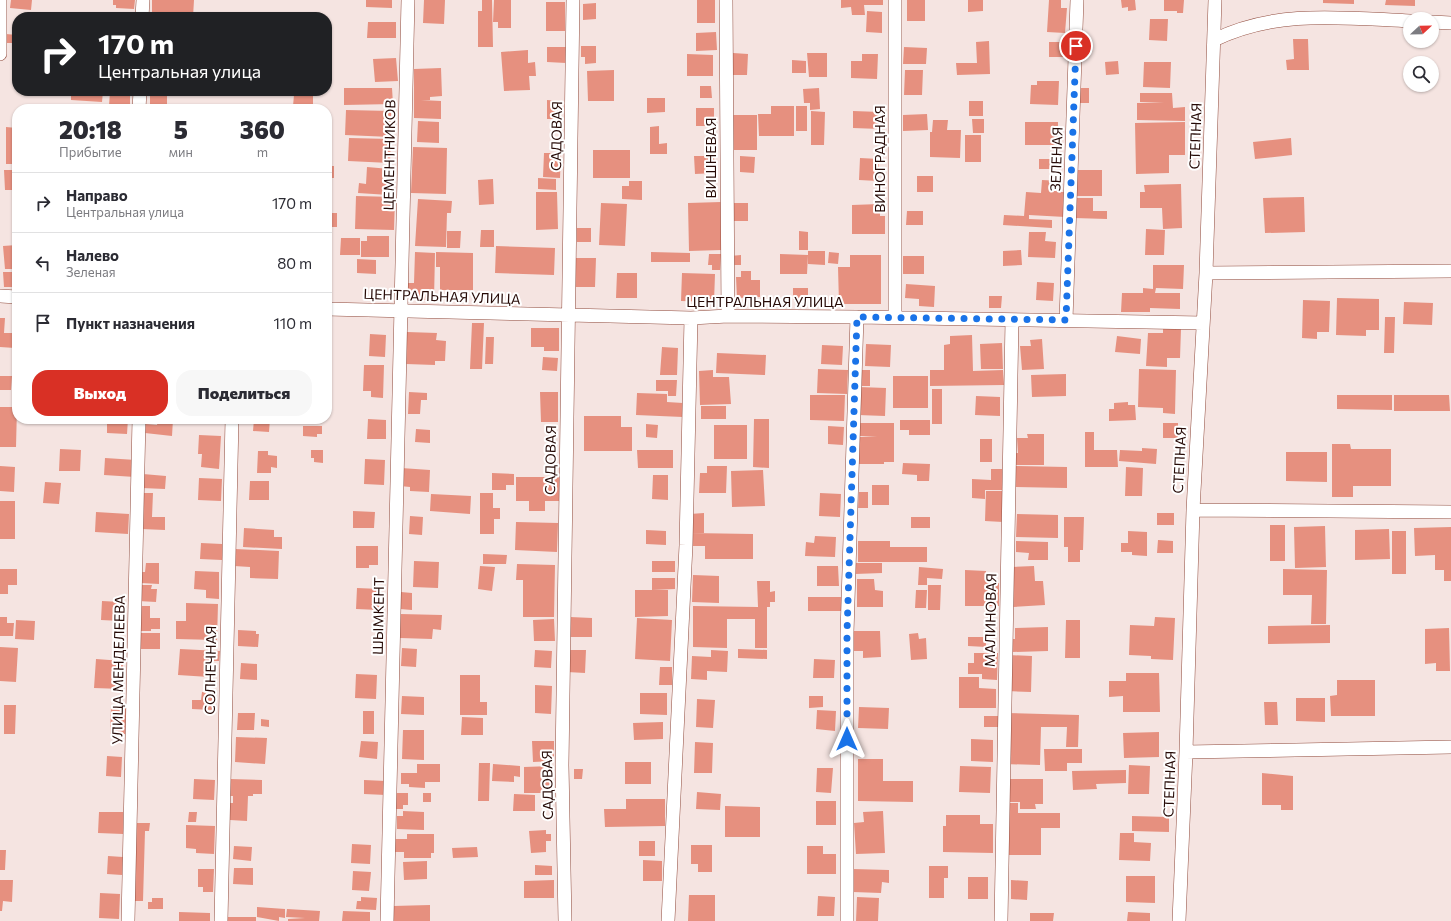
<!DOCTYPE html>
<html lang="ru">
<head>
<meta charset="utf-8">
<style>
  :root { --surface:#fff; --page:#f7f7f7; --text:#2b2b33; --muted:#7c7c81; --line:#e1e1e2; --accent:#d93025 }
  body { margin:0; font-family:Commissioner,sans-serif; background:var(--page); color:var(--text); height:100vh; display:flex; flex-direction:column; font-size:15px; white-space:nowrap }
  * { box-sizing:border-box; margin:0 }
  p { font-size:13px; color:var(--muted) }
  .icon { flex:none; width:22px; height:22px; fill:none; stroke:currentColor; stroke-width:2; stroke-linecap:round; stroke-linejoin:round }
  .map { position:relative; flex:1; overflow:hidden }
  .sheet { position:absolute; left:12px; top:104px; width:320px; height:320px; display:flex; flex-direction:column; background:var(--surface); border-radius:16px; box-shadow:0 1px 3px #0004 }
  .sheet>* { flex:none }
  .banner { position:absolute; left:12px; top:12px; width:320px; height:84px; border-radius:16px; box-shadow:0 1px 3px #0004; background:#202124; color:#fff; overflow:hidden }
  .needle { width:26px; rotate:68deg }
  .tools { position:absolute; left:1403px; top:12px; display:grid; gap:8px }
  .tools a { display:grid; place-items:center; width:36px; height:36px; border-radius:50%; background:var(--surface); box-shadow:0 1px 3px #0004; font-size:20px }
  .pin { position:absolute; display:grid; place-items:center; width:34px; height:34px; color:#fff; margin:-17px; border:2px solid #fff; border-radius:50%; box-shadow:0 1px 4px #0007 }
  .me { position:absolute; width:44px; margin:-22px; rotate:0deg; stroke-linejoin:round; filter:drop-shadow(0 0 3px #0008) }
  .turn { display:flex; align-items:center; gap:14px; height:84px; padding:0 20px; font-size:18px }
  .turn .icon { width:52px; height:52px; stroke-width:2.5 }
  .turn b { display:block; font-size:28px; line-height:34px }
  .eta { display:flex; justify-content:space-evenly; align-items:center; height:68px; text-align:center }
  .eta b { font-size:24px; font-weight:800; line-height:28px }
  .button { display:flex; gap:8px; margin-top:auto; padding:8px 20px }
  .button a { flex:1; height:46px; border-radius:16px; background:var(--accent); color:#fff; font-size:16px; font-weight:800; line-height:46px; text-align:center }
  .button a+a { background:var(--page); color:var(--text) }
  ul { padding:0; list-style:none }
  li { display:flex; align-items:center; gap:12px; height:60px; padding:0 20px; border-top:1px solid var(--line) }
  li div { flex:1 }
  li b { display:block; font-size:15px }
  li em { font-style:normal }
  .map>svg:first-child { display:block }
  .building { fill:#e6907f }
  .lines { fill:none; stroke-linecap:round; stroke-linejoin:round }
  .minor-casing { stroke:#914c3e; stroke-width:14 }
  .minor { stroke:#fff; stroke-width:13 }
  .route { stroke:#1a73e8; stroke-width:7; stroke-dasharray:0 12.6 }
  .labels { text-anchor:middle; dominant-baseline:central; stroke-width:4; stroke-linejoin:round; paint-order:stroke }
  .street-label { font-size:14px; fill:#260a06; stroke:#fff }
</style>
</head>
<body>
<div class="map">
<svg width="1451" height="921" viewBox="0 0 1451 921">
  <rect width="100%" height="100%" fill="#f5e4e1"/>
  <path class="building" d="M11,0H32L31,10L10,8Z
    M113,0H135L134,9L116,8V5H113Z
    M152,0H194L193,17H152Z
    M366,0H392V8L366,7Z
    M424,0H445L444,24L423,23Z
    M482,0H492L493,47H478V11H482Z
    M494,0H511V28H498V22H493Z
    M697,0H715V23H697Z
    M841,0H883V5H864L865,15H852L851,7L841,8Z
    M907,0H925V21H907Z
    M968,0H983V11L968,12Z
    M1049,0H1061V8H1067L1065,33L1047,32Z
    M1121,0H1135L1136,10L1128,11V7L1122,8Z
    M1164,0H1184L1183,13H1177V11H1164Z
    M1323,0H1354V4L1323,3Z
    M1386,0H1415V6L1385,5Z
    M546,2H565V31H546Z
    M596,3V19L583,20V4Z
    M867,11L882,12V33L866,32Z
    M1150,19H1168L1167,41L1149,40Z
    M368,22H396V38H367Z
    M716,32L717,50L696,51V33Z
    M6,34L17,35V43H5Z
    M1293,39H1308L1309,70H1287L1286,60L1294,59Z
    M989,41L990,74L957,75L956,63H977L976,42Z
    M1049,42H1065V57H1049Z
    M581,46H596V63L585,64V57H581Z
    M547,47H566V63L547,62Z
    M904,47L927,48L926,64H903Z
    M14,50H17V67H12Z
    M528,50V63L535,62L536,76H529L530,90L504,91L501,52Z
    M733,53L748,54L747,75H732Z
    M807,53H827V77H809Z
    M687,54L713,55V76H687Z
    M862,54H878L877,79L851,78V61H862Z
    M396,58L398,81L375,82L373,59Z
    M792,60L806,61V73H792Z
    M1118,61L1119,74L1106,75L1105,62Z
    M1144,62H1171L1170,88L1143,87Z
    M441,68L442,96L430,97V100H421L441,101V119L414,118V69Z
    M614,70V101H588L587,71Z
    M905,70H923L922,95H904Z
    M1037,81H1059L1058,105L1030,104L1031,85H1037Z
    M700,86H711L712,98H700Z
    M344,88H392L393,104L344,105Z
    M819,88L820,109L810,110V103H804L803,89Z
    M1078,88H1089V103H1077Z
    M71,91H103L102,102L71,100Z
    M110,91H130V106H109Z
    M150,91H167V106H150Z
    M1140,93H1172L1173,108L1185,107V121L1137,120V103H1164L1140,102Z
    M294,95H313V107L293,106Z
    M647,98H665V112L647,113Z
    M547,100L560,101V119H547Z
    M969,101H983V116H969Z
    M771,106H794V136H759L758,114H771Z
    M796,106H807V131H796Z
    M696,108H714V126H696Z
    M346,110L391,111V137L345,135Z
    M811,111L825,112L824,145H811Z
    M853,111L880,112V129L853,128Z
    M927,114L928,130L903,131V115Z
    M731,115H757V150H731Z
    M972,119H984V133H973Z
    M933,120H948L947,130H961L960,158L930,157V132H932Z
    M418,121L439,122V143L417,142Z
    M1025,122H1058V145H1025Z
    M1185,122V155H1169V173L1136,174L1135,123Z
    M659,126V144L667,143V154H650V127Z
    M6,127L17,128V164H6Z
    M965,135H981V162H965Z
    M349,138L391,139L390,163L348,161Z
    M1291,138L1292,155L1255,159L1253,142Z
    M413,147L447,148L446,194L411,193Z
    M593,150H630V178H593Z
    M544,153H561L560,178L543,177Z
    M694,156H714L715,173L695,174Z
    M740,156L755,157L754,173L740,172Z
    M860,158L879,159L878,181L859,180Z
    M1039,159H1063V169H1039Z
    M327,166H334V178H327Z
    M367,167L390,169L389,195L358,193L359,183L366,184Z
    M4,170H17V190H5Z
    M1075,170H1102V196H1075Z
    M917,176H933V192H917Z
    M538,178L556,179V190L538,189Z
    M493,179L494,204L479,205L478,180Z
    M1042,180L1062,181L1061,192H1066L1065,217L1029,215V219L1052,220V228L1003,225L1004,215L1024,216L1026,192L1041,193Z
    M629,181H642V200L622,199V186H629Z
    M1181,184L1182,228L1163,229L1162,208H1140V192H1145L1144,185Z
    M536,192H557L558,229L536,230Z
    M356,196L395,197L394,230L355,229Z
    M1304,197L1305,232L1265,233L1263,198Z
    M1075,198H1093V211H1107V219L1074,218Z
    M418,199L452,201L451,213H447L446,247L415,246Z
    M721,202L722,250L689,251L688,203Z
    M601,203L627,204L625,246L599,245Z
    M734,203H748V221H733Z
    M880,204V216H885V234H852V205Z
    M907,211H923V225H906Z
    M327,213H337V227H327Z
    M577,228H591V242H577Z
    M1146,229L1165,230L1164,255H1145Z
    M481,230H494V247H480Z
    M447,231H461L460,248H447Z
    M799,231L808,232V250H799Z
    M1029,232H1046L1045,241L1056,242L1055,258L1028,257Z
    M367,236H389V257H361V241H367Z
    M341,238H360V255H340Z
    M17,245V269H5L3,246Z
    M496,246L555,248L554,275L495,273Z
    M1021,250L1022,265L1003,266V251Z
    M808,251H825V265L808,264Z
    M415,252L435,253L434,300H415V293L407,292V283H414Z
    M436,252L473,253V290H440V267H436Z
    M651,252L690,253V262H651Z
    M829,252L839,253L838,264L828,263Z
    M709,254H721L720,270H712V265H708Z
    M780,254L808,255L807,274H780Z
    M741,255V265H730V256Z
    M850,255H881V304H839L838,267H850Z
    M903,256H924V274H903Z
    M573,258H596L595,287H572Z
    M357,259L376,260V274L357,273Z
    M1153,265H1184L1183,289L1156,288L1155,293H1180V309L1150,308V312H1121L1122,293H1143V288L1153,289Z
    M741,271H751V280H760V297L737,298L736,277H741Z
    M3,272H17V287H4Z
    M617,273H637V298H616Z
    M682,273L715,274L714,302L681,301Z
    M1037,282L1054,283L1053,301L1036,300Z
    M906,284L935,286L934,307L919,306V299L905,298Z
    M793,288H808V300H793Z
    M989,296H1002L1001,308H989Z
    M1337,298L1379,299V330H1366V336L1336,335Z
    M1303,300L1330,301L1329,332H1317V339L1302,338Z
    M1404,302L1433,303L1432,325L1403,324Z
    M1385,317H1395L1394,353H1384Z
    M0,318H5L4,333H16L15,348L0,347Z
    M472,323H484L482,369H470Z
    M531,328H559V351H544V347H531Z
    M1163,329H1181L1180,358H1167V367L1146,366L1148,333H1163Z
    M407,332L437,333L436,340L446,341L445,361H435V365L406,364Z
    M370,334L386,335L385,357L369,356Z
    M972,335L973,371L1003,370L1004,385L930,386V370H944V345L950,344V336Z
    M1117,336L1141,339L1140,354L1115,352Z
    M486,337H494L493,364H485Z
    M1042,339L1044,369L1022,370L1020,346H1031L1030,340Z
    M1002,343L1003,369H981L980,344Z
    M866,344L891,345L890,367L865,366Z
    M822,345L843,346L842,365L821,364Z
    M662,347L678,348L677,375H660Z
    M717,353L766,355L765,375L716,373Z
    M543,357L558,358L557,371L542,370Z
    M364,365H384L383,398L371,397V391H363Z
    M327,369H332V385H327Z
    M818,369L848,370L847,394L817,393Z
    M1139,369L1176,370L1175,414L1163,413V408L1138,407Z
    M713,370V377H729L731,404L700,405L699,371Z
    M861,370H870V386H862Z
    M1066,374V396L1032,397L1031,375Z
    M0,376H12L11,390H0Z
    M893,376H928V408H893Z
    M656,380H677L676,396H668V391H656Z
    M859,387L886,388L885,416L858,415Z
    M932,389H942V424H932Z
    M409,392L427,393V400H421L420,414H408Z
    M540,392H558V422H541Z
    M637,393L667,394V402L683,403V417L636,415Z
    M810,395H845L844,421L810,420Z
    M1337,395H1392V410L1337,409Z
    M1394,395H1449L1450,411H1394Z
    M976,396L1000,397V416L975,415Z
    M1128,402V405H1135L1136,420L1109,421V409H1114V403Z
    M701,406H726V419H701Z
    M0,407H17L16,447H0Z
    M584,416H621V427H632V451H584Z
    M107,419H128L127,434L107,433Z
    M158,419H173L172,436L145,433L146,424L157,425Z
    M254,419H270L269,432L253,431Z
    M368,419L386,420V439H367Z
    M754,419H769V468L753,467Z
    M900,420H930V435H909V430H900Z
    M860,423H894V462H884V436V464H859V437H877L860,436Z
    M1163,423H1178V438H1163Z
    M646,424L658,425L657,438L646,437Z
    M714,425H747V459H714Z
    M303,426H322V434H317V437L303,436Z
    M828,426L844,427L843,445L828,444Z
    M416,429L430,430V443L415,442Z
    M1085,432H1094V450H1117L1118,467H1085Z
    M1027,434H1044V465H1014V453H1018L1017,438H1028Z
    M199,435L221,436L219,469L201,467L202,454H198Z
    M980,439H992V462H980Z
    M1332,444H1350L1351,449H1391V486H1353V497H1332Z
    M1142,448L1157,449L1156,464L1119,461L1120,450L1142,451Z
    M60,449L81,450L80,471H59Z
    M311,450H323V463L314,462V458H311Z
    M637,450H673V468H638Z
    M258,451H268V455L277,456V468L271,467V473H257Z
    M1286,452H1327V482L1286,481Z
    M105,458L136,460L135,477L104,475Z
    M365,459L385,460L384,485L364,484Z
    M903,463L930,464L929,481H917V475L902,474Z
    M0,466L15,467L14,492L0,491Z
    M707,466H727L726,493H699L700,473H707Z
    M1014,466L1067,467V488L1014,487Z
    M1126,467L1143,468L1142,496H1125Z
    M401,468L430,470L429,492L410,491V487L400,486Z
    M991,469H1002V490H985V499L972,498V479L991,480Z
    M763,470L765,506L732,507L731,471Z
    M492,473L514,474V485H506V490H492Z
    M143,474L166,476L165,489L142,488Z
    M653,475H668V500L652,499Z
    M516,477H562V501H545V511H529V501H516Z
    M199,478L222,479L221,501L198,500Z
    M250,481H269V500H249Z
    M45,482L61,483L59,504L43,503Z
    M872,485H889V505H872Z
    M986,491H1004L1003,522L985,521Z
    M859,492H868V508H858Z
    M142,493H153L152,517H165V530L141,529Z
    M480,493H493V508H500V519H494V534H480Z
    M820,493L841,494L840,517L819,516Z
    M431,494L471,496L470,514L430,511Z
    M0,501H15V539H0Z
    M353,511L375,512L374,528H353Z
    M96,512L129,514L128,534L95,532Z
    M704,513V533H691L690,514Z
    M1157,513H1174V525H1157Z
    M1017,514L1058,515V538L1016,537Z
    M410,516L423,517L422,535L409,534Z
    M911,517H930V528H911Z
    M1064,517H1084L1083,550H1080V562H1068V547H1064Z
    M516,522L558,523L557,552L515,550Z
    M1270,525H1285V561H1270Z
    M1325,526L1326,567L1295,568L1294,527Z
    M1451,527V581H1444V570H1435V555L1415,556L1414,528Z
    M244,528L274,530V537H282V549L243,547Z
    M1389,529L1390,559L1355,560V530Z
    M646,530L666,531V545L646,544Z
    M1128,531L1147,532V556L1132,555V552H1121V543H1128Z
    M1392,531H1406V574H1392Z
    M691,533L753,534V559H705V546H691Z
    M815,536L836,537L835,557L805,556L806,542L814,543Z
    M1158,540L1173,541V553H1157Z
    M858,541H890V547H927V562H858Z
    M1016,541L1048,542V560H1028L1029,553L1016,552Z
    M201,543L222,544V560L200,559Z
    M356,546H378V565H369V568H356Z
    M235,549L279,551L278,579L250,578V567L234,566Z
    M483,554L507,555L506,564H483Z
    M414,561L439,562L438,588L413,587Z
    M652,561H675V572H652Z
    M146,563H159V584L141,583V572H145Z
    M855,563H882V573L855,574Z
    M517,564L555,565L554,617H523V580H516Z
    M480,566L495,567L492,591L478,589Z
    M817,566H838L839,586H817Z
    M1034,566L1035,581H1043L1045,605L1013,607L1010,567Z
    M919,567L943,569L942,579L927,578V585H918Z
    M0,569H17V585H8V594H0Z
    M1283,569L1327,570L1326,624H1311L1312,595H1283Z
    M965,570L986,571V577H990V583H999V606H965Z
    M195,571L219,572V599L206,598V590L194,589Z
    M693,575L719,576V603L692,602Z
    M652,578H675V589L652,590Z
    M857,579H874L875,590L883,591V607H857Z
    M757,581H770V592L775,591V602H770V607H763H767V648H755V619H727V648L693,647V606L758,607Z
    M139,585H152L151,589H157L156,602L138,601Z
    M928,585H941L940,610H928Z
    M357,588L380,589L379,610L356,609Z
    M635,590H668V616L635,617Z
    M916,590H927L926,608H915Z
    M401,592L412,593V610L400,609Z
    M808,597H842V611H808Z
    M102,601L121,602V621L101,620Z
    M186,603L218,604L217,640L176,639V621H186Z
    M140,606H150V618H160V629H151V631H139Z
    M400,614L442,615L441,630L433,629L432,639L400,638Z
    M0,617H7V623H14L13,636H0Z
    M570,617L592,618V637H570Z
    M1155,617L1175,618L1173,660L1151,659V656L1129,655L1130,625L1154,626Z
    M637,618L672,620L670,661L635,659Z
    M554,619L555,641H534L533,620Z
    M16,620L35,621L34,640L15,639Z
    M1066,620H1080V658H1065Z
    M1330,625V643L1268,644V626Z
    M1048,627V651L1012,652V639H1015V628Z
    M1449,628L1450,671H1436V663L1425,664V629Z
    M238,630L256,631V634H259L258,647L238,646Z
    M854,631H880L881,657L863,658V651H854Z
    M137,633H160V649H137Z
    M918,633L919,639L926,638L927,659L911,660L909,634Z
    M968,637H986V647L968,646Z
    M0,647L18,648L16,682L0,681Z
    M402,648L417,649L416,667L401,666Z
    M180,649L220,651L219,661H210L209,677L178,675Z
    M738,649L767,650V659L738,658Z
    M535,650L552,651L551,668L534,667Z
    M567,650H586L585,673L567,672Z
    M711,650L728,651L727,672L707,671V680L691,679L692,656L711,657Z
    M974,653H998L997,680L982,679V674H968V663H974Z
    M1008,655L1032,656L1031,692L1007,691Z
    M96,659L123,661L122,689L94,688Z
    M814,659L835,660L834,678H813Z
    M241,663L257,664V680L240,679Z
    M660,667H672V685H659Z
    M1126,673H1159L1160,712H1123V696L1109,697V681H1126Z
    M356,674L377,675L376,699L355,698Z
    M460,675H480V702H487V715H460Z
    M959,677H979V688L996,689V708H959Z
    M1337,680H1375V716H1331L1330,696L1337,695Z
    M535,685L552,686L551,714L535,713Z
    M202,692L213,693L212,710L192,709V700H201Z
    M640,693H667V715L640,714Z
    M402,696L424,697V715L401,714Z
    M809,696H823V707L809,708Z
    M1296,698H1325V722L1296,721Z
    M697,699L715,700L713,728L696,727Z
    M1264,702H1277L1278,725H1265Z
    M4,705H16L15,734H4Z
    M111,707L127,708L126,734H110Z
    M859,707L889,708L888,729L858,728Z
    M817,710L836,711L835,731L816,729Z
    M363,711H374V734H363Z
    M238,713H255L254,730H237Z
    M1005,713L1079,715L1078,747H1066L1067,727H1041L1040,765L1004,764Z
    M984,716H1000V727H984Z
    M462,717L483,718V735H461Z
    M261,719L269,720V727L261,726Z
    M663,722V739L634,740L633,723Z
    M403,730H424V760L402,759Z
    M1159,732V757L1124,758L1123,733Z
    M236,737L267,738L265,764L235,762Z
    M971,739L993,740V762L971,761Z
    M361,741L378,742L377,759L359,757Z
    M532,741H554V761L533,762Z
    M695,742L713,743L712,773H694Z
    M1044,749H1082V763H1067V771H1045Z
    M107,756L122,757L121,777L106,776Z
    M858,759H883V781H913V802L858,801Z
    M625,762H651V784H625Z
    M479,763H490L489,801H478Z
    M417,764H440V782H425V788L409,787V784H401V773H417Z
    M493,764L520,766V777L514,776V782L492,781Z
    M1129,765L1150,766L1149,794H1128Z
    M552,766V793H524V767Z
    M960,766L991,767L990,793L959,792Z
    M817,768H833L831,793L816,792Z
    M574,769H583L582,779H574Z
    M1126,770V783L1096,784L1097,789L1073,790L1072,771Z
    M1262,773L1293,776V810H1281V805H1262Z
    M194,779L215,780L214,800L193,799Z
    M230,779L262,780V794H253V796H248L247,821L230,820V803H233V796H229Z
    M1009,779H1043V804H1035L1036,809H1020V802H1009Z
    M364,780L386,781V795L364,794Z
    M697,792L721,794L720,810L696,809Z
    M394,793H408V805H403V809H394Z
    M423,793H431V802H423Z
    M514,794L535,795V811H513Z
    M626,799H665V826L605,827L604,809H626Z
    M816,801H836V825H816Z
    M1004,803H1018V813H1060V828H1041V855H1004Z
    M725,806L760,807V837H725Z
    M403,811L424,812V830L397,829V816H403Z
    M883,811L885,853L856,854L854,823L864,822L863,812Z
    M99,812H123V834L98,833Z
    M189,812H197L196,822H188Z
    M946,815H980V824H993V853L943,852V826H946Z
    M1132,816L1169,817V832L1132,831Z
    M136,823H150L149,831H145L143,901H134Z
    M186,825L215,826L214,854L196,853V849L186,848Z
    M546,830V834H551V841H546V852L531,853L529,831Z
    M1120,833H1134V842L1151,843L1150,861L1119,860Z
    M407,834H434V853H431V858H404V852H393V839H407Z
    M639,841H655V856H639Z
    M352,844L371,845L370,864L351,863Z
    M691,845H712V872H698V864H691Z
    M234,846L252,847L251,861L233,859Z
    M807,846H823V854H836V874H807Z
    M477,847L478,857L453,858L452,848Z
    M0,850H6L5,870H0Z
    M108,856L123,857L122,875L107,874Z
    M643,860L662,861V881H643Z
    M427,861V879L404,880L403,862Z
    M535,865L552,866V875H535Z
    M929,866H948V878H944V898H929Z
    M234,868H253V885L233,884Z
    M198,869H214L213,892H203V887H198Z
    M853,869L889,870V883L882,882L881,893L853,892Z
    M353,871L371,872L369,891L352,890Z
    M1126,876H1155V903L1126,902Z
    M968,877H988V899H968Z
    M0,880H13L12,902L3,901L2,911H0Z
    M554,880V898H524V881Z
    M1011,880L1028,881L1027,900L1011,899Z
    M100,893L120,894L119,919L99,918Z
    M689,895H715V921H688Z
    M818,896L835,897L834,916H817Z
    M361,897L377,898L376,910L356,909L357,901H361Z
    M857,897L879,898L878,921H856Z
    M152,898H163V909H148V902H152Z
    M430,905V921H394L393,906Z
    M257,907L285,909V918L279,917V921L257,917Z
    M287,909L320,911L319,921H288V919L305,918L286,917Z
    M343,911L370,912V921H342Z
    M179,912L210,913V921H179Z
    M1128,912L1150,913V921H1127Z
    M1030,913H1054L1053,921H1030Z
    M227,917H256V921H227Z"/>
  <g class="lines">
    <defs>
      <path id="minor" d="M726,0L728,316
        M895,0V317
        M142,17L143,0
        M1432,22L1451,23
        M1214,40C1277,9 1343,18 1410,21
        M0,54V0
        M139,109L140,91
        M1206,273L1451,271
        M0,296L17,297
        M327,309L691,318L728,316L857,317L1203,323
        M1066,320L1077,0
        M1193,510L1451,512
        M1186,752L1451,747
        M128,921L139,419
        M221,921L232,419
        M387,921L408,0
        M565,921L562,765L573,0
        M668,921L686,545L691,318
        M847,921V633L857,317
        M1001,921L1012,320
        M1179,921L1186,752L1193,510L1206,273L1215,0"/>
    </defs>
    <use href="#minor" class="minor-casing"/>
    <use href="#minor" class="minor"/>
  </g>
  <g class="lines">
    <path class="route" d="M847,739V633L857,317L1066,320L1076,46"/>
  </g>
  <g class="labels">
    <g class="street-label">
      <text transform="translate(556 136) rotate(-89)">САДОВАЯ</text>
      <text transform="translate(1195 136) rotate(-88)">СТЕПНАЯ</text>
      <text transform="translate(389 155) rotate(-89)">ЦЕМЕНТНИКОВ</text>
      <text transform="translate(710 158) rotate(-90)">ВИШНЕВАЯ</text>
      <text transform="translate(879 159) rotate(-90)">ВИНОГРАДНАЯ</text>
      <text transform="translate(1056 159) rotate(-88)">ЗЕЛЕНАЯ</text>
      <text transform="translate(442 296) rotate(2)">ЦЕНТРАЛЬНАЯ УЛИЦА</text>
      <text x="765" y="301">ЦЕНТРАЛЬНАЯ УЛИЦА</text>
      <text transform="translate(550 460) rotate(-89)">САДОВАЯ</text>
      <text transform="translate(1179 460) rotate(-87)">СТЕПНАЯ</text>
      <text transform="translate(378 616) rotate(-89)">ШЫМКЕНТ</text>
      <text transform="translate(990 620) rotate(-89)">МАЛИНОВАЯ</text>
      <text transform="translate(118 670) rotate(-89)">УЛИЦА МЕНДЕЛЕЕВА</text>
      <text transform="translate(210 670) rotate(-89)">СОЛНЕЧНАЯ</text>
      <text transform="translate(1169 784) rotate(-88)">СТЕПНАЯ</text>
      <text transform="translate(547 785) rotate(-91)">САДОВАЯ</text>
    </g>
  </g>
</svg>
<div class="tools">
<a><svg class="needle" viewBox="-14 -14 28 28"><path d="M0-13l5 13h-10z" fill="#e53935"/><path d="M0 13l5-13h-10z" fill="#7c7c81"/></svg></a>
<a><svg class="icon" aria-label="search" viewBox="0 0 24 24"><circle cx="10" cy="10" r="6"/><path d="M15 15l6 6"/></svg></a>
</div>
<div class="pin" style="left:1076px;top:46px;background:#d93025"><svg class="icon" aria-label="arrive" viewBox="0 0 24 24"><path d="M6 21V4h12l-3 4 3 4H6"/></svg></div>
<svg class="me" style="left:847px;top:739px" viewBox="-20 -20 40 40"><path d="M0-17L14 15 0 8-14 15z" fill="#1a73e8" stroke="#fff" stroke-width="4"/></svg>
<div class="banner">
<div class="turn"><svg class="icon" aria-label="right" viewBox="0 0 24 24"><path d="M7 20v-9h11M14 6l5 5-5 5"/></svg><div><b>170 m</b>Центральная улица</div></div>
</div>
<section class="sheet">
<div class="eta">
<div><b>20:18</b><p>Прибытие</p></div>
<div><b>5</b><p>мин</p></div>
<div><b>360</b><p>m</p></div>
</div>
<ul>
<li><svg class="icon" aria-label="right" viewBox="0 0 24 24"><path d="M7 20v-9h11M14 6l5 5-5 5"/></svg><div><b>Направо</b><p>Центральная улица</p></div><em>170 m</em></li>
<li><svg class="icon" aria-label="left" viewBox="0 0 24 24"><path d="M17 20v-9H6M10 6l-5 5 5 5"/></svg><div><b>Налево</b><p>Зеленая</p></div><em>80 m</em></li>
<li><svg class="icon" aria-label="arrive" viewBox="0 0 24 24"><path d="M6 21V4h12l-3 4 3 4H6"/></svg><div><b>Пункт назначения</b></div><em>110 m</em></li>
</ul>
<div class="button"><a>Выход</a><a>Поделиться</a></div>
</section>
</div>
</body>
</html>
